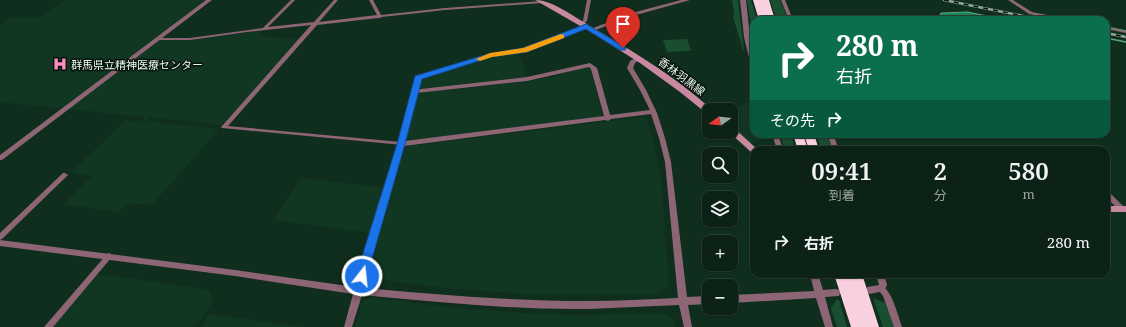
<!DOCTYPE html>
<html lang="ja">
<head>
<meta charset="utf-8">
<style>
  :root { --surface:#0c2216; --page:#152a1f; --text:#f1f3f6; --muted:#9aa4a1; --line:#2c3f35 }
  body { margin:0; font-family:"Noto Serif","Noto Sans JP",serif; background:var(--page); color:var(--text); height:100vh; display:flex; flex-direction:column; font-size:15px; white-space:nowrap }
  * { box-sizing:border-box; margin:0 }
  p { font-size:13px; color:var(--muted) }
  .icon { flex:none; width:22px; height:22px; fill:none; stroke:currentColor; stroke-width:2; stroke-linecap:round; stroke-linejoin:round }
  .map { position:relative; flex:1; overflow:hidden }
  .sheet { position:absolute; left:750px; top:146px; width:360px; height:132px; display:flex; flex-direction:column; background:var(--surface); border-radius:12px; box-shadow:0 1px 3px #0004,0 0 0 1px var(--line) }
  .sheet>* { flex:none }
  .hud { position:absolute; left:750px; top:16px; width:360px; height:122px; border-radius:12px; box-shadow:0 1px 3px #0004,0 0 0 1px var(--line); background:#0b6e4f; color:#fff; overflow:hidden }
  .needle { width:26px; rotate:256deg }
  .fabs { position:absolute; left:702px; top:103px; display:grid; gap:8px }
  .fabs a { display:grid; place-items:center; width:36px; height:36px; border-radius:8px; background:var(--surface); box-shadow:0 1px 3px #0004,0 0 0 1px var(--line); font-size:20px }
  .pin { position:absolute; display:grid; place-items:center; width:34px; height:34px; color:#fff; margin:-41px -17px; border-radius:50% 50% 50% 0; rotate:-45deg; box-shadow:0 0 4px #0007 }
  .pin .icon { rotate:45deg }
  .me { position:absolute; width:44px; margin:-22px; rotate:16deg; stroke-linejoin:round; filter:drop-shadow(0 0 3px #0008) }
  .turn { display:flex; align-items:center; gap:14px; height:84px; padding:0 20px; font-size:18px }
  .turn .icon { width:52px; height:52px; stroke-width:2.5 }
  .turn b { display:block; font-size:28px; line-height:34px }
  .then { display:flex; align-items:center; height:38px; padding:0 20px; background:#0003; gap:8px; font-size:15px }
  .eta { display:flex; justify-content:space-evenly; align-items:center; height:68px; text-align:center }
  .eta b { font-size:24px; font-weight:600; line-height:28px }
  ul { padding:0; list-style:none }
  li { display:flex; align-items:center; gap:12px; height:56px; padding:0 20px }
  li div { flex:1 }
  li b { display:block; font-size:15px }
  li em { font-style:normal }
  .map>svg:first-child { display:block }
  .built { fill:#113722 }
  .green { fill:#194e31 }
  .water { fill:#1c8652; stroke:#59a880 }
  .lines { fill:none; stroke-linecap:round; stroke-linejoin:round }
  .stream { stroke:#59a880; stroke-width:1.5 }
  .minor { fill:#8d6574; fill-rule:evenodd }
  .tertiary { fill:#8d6574; fill-rule:evenodd }
  .secondary { fill:#c888a0; fill-rule:evenodd }
  .motorway { fill:#f9d0df; fill-rule:evenodd }
  .rail-casing { stroke:#92a89a; stroke-width:2.5 }
  .rail { stroke:#07130c; stroke-width:1.5; stroke-dasharray:5; stroke-linecap:butt }
  .route { fill:#1a73e8; stroke:#114b97 }
  .slow { fill:#f59e0b }
  .labels { text-anchor:middle; dominant-baseline:central; stroke-width:3; stroke-linejoin:round; paint-order:stroke }
  .poi-label { font-size:11px; fill:#e8f9ed; stroke:#07130c; text-anchor:start }
  .street-label { font-size:11px; fill:#e8f9ed; stroke:#07130c }
</style>
</head>
<body>
<div class="map">
<svg width="1126" height="327" viewBox="0 0 1126 327">
  <rect width="100%" height="100%" fill="#102e1d"/>
  <path class="built" d="M67,0H206L63,107L58,108L0,102V25L8,18L41,17Z
    M263,30L258,36L299,39L222,125L150,117L146,121L219,129L152,205L127,203L119,212L64,204L93,175L70,173L126,120L140,122L144,117L70,109L71,106L158,40H190Z
    M518,53L528,77L418,89L421,78L482,59Z
    M586,67L590,68L602,114L600,117L408,141L406,139L418,95L422,93L529,81L548,78Z
    M754,100V134H768L769,139L749,143L731,127V110Z
    M643,117L646,118L652,136L661,178L669,286L660,294H523L445,288L372,279L369,276L394,180L404,149L408,146Z
    M301,178L385,188L371,233L273,220Z
    M98,274L211,290L212,303L195,327H52Z
    M367,297L453,308L537,314L582,315L663,313L674,320L675,327H355L362,301Z
    M209,314L305,327H201Z"/>
  <path class="green" d="M732,0H738L744,50H743L733,17L734,14Z
    M747,0H751L757,20H754V46Z
    M770,0H780L788,20H777Z
    M687,39L691,51L667,52L663,40Z
    M780,134H791L795,150H785Z
    M816,134H827L832,150H822Z
    M873,298L885,303L894,327H883Z
    M836,300H839L847,327H837L831,308Z"/>
  <path class="water" d="M968,12L1006,20H944L940,15L941,13Z"/>
  <g class="lines">
    <path class="stream" d="M1066,19L1072,20
      M1106,27L1126,31
      M1106,38L1126,42"/>
    <path class="minor" d="M291,0H295L268,27L314,22L334,0H338L319,22L377,15L369,0H373L381,15L445,8L542,1L544,2L542,3L445,10L382,17L380,18H378L317,25L228,126L401,142L404,144L403,145L222,128L221,127L222,126L311,25L247,32L190,40H157L155,39L157,38H190L263,28Z
      M587,0H591L587,21L582,25L580,24L583,21Z
      M781,0H785L793,20H789Z
      M1008,0H1013L1032,12L1067,19L1069,20H1060L1029,14Z
      M584,26H588V27L527,51L491,56L423,77L420,79L416,92H412L411,91L415,78L419,75L488,54L524,49Z
      M1106,27L1126,31V33L1106,29Z
      M827,134H833L839,150H833Z
      M63,173H65L68,175L2,239L0,240V233Z
      M1106,191H1108L1124,207L1125,209L1124,211H1120L1106,197Z
      M109,253L111,254L112,256L111,258L53,327H44L107,254Z
      M881,285C892,290 898,316 902,327H894L883,296L877,288L878,286Z"/>
    <path class="tertiary" d="M206,0H212L2,160H0V155Z
      M681,0H690L636,15L593,31L591,32L588,30L632,13Z
      M740,0H746L750,37L754,54V68L751,66L744,37Z
      M639,56L642,58L635,63L633,68L646,90L657,113L665,138L671,162L687,297L709,296V304L688,305L692,327H684L679,305C649,306 619,308 588,309C513,310 437,302 362,295L352,327H344L353,294L235,276L0,246V240L235,270L355,287L398,144L412,90L527,77L590,63L597,68L610,115L650,110L640,90L627,68L630,61ZM589,67L591,69L604,116L405,141L417,93L527,81ZM651,114L659,138L665,162L678,298C648,299 618,301 587,301C513,301 438,295 364,288L404,146L605,120L608,121L611,119Z
      M772,134H778L783,150H777Z
      M810,274H818L823,290L836,289L839,290L840,293L839,296L825,297L833,327H825L816,298L731,303V295L814,291Z
      M876,274H884L887,285L884,291L870,294L867,293L866,290L867,287L879,285Z"/>
    <path class="secondary" d="M535,0C551,0 568,13 582,21C625,47 676,76 712,110H709V113H706L680,92L640,63L589,31Z
      M731,128H734L758,150H754V153L751,152L729,132H731Z
      M1106,206H1126V212H1106Z"/>
    <path class="motorway" d="M753,0H761L763,7L761,0H769L775,20H759Z
      M793,134H803L808,150H798Z
      M804,134H814L819,150H809Z
      M834,274H848L863,320L848,274H862L879,327H851Z"/>
    <defs>
      <path id="rail" d="M944,0L1043,20
        M1106,33L1126,37"/>
    </defs>
    <use href="#rail" class="rail-casing"/>
    <use href="#rail" class="rail"/>
  </g>
  <path class="route" d="M586,24L626,48L625,50H620L586,29L527,52L491,57L422,79L405,144L367,276L366,279L362,281L358,279L356,276L397,144L415,76L488,54L523,48Z"/>
  <path class="slow" d="M561,34L564,35V38L527,52L492,57L480,61L476,59L490,53L523,48Z"/>
  <defs>
    <symbol id="hospital-bare" viewBox="-9 -9 18 18"><path d="M-5-5h3v3.5h4V-5h3V5h-3V1.5h-4V5h-3Z" fill="#fe8ebd" stroke="#07130c" stroke-width="2.5" paint-order="stroke"/></symbol>
  </defs>
  <g fill-rule="evenodd">
    <use href="#hospital-bare" x="50" y="54" width="20" height="20"/>
  </g>
  <g class="labels">
    <g class="poi-label">
      <text x="71" y="64">群馬県立精神医療センター</text>
    </g>
    <g class="street-label">
      <text transform="translate(682 76) rotate(37)">香林羽黒線</text>
    </g>
  </g>
</svg>
<div class="fabs">
<a><svg class="needle" viewBox="-14 -14 28 28"><path d="M0-13l5 13h-10z" fill="#e53935"/><path d="M0 13l5-13h-10z" fill="#9aa4a1"/></svg></a>
<a><svg class="icon" aria-label="search" viewBox="0 0 24 24"><circle cx="10" cy="10" r="6"/><path d="M15 15l6 6"/></svg></a>
<a><svg class="icon" aria-label="layers" viewBox="0 0 24 24"><path d="M12 4l9 5-9 5-9-5zM3 14l9 5 9-5"/></svg></a>
<a>+</a>
<a>−</a>
</div>
<div class="pin" style="left:623px;top:48px;background:#d93025"><svg class="icon" aria-label="arrive" viewBox="0 0 24 24"><path d="M6 21V4h12l-3 4 3 4H6"/></svg></div>
<svg class="me" style="left:362px;top:276px" viewBox="-20 -20 40 40"><circle r="17" fill="#1a73e8" stroke="#fff" stroke-width="3"/><path d="M0-11L8 9 0 5-8 9z" fill="#fff"/></svg>
<div class="hud">
<div class="turn"><svg class="icon" aria-label="right" viewBox="0 0 24 24"><path d="M7 20v-9h11M14 6l5 5-5 5"/></svg><div><b>280 m</b>右折</div></div>
<div class="then">その先<svg class="icon" aria-label="right" viewBox="0 0 24 24"><path d="M7 20v-9h11M14 6l5 5-5 5"/></svg></div>
</div>
<section class="sheet">
<div class="eta">
<div><b>09:41</b><p>到着</p></div>
<div><b>2</b><p>分</p></div>
<div><b>580</b><p>m</p></div>
</div>
<ul>
<li><svg class="icon" aria-label="right" viewBox="0 0 24 24"><path d="M7 20v-9h11M14 6l5 5-5 5"/></svg><div><b>右折</b></div><em>280 m</em></li>
</ul>
</section>
</div>
</body>
</html>
